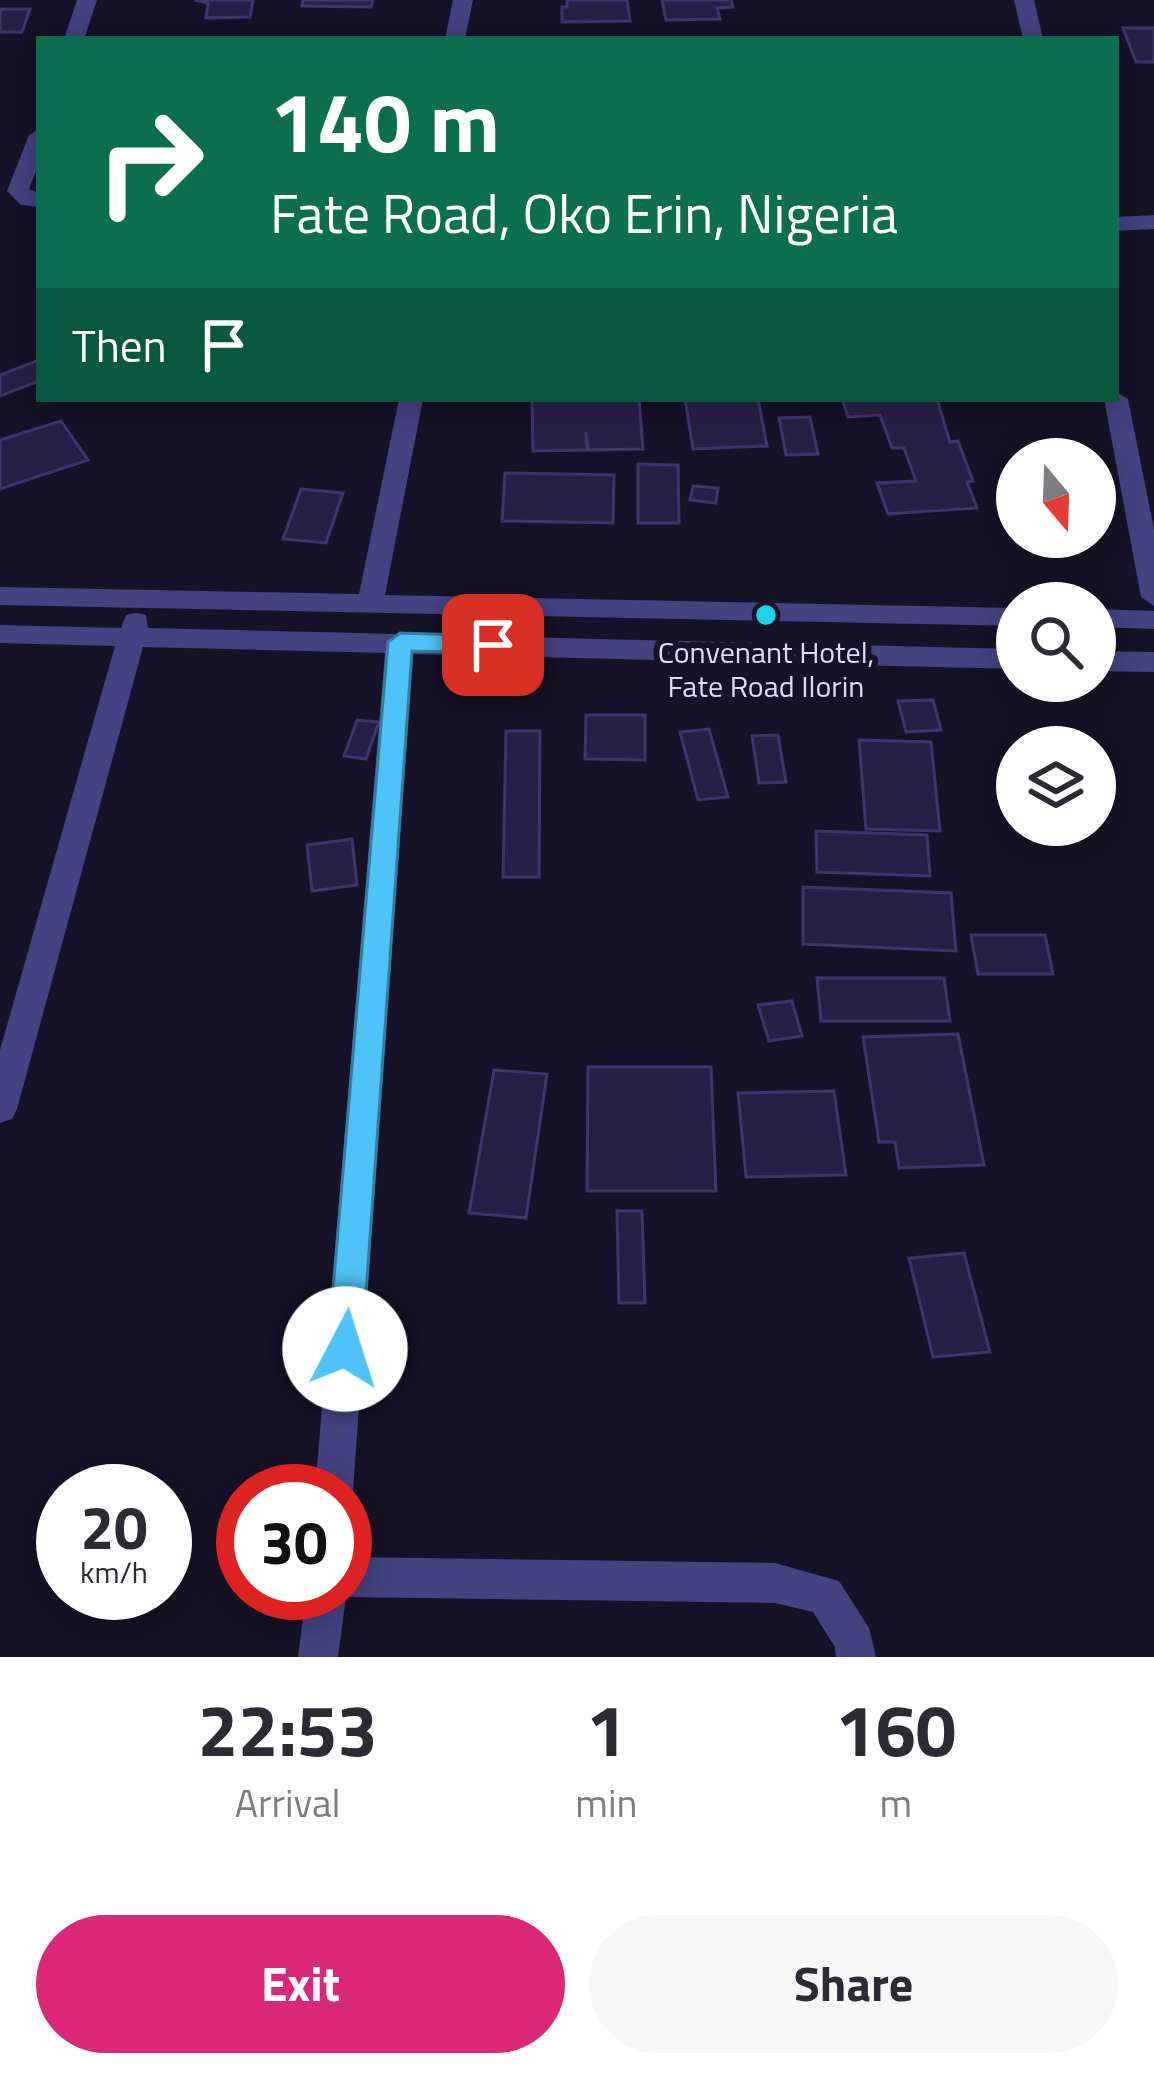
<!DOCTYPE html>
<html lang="en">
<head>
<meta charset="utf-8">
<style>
  :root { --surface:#fff; --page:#f7f7f7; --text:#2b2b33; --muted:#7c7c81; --accent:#db2777 }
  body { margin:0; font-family:"Titillium Web",sans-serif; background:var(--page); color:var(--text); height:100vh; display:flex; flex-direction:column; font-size:45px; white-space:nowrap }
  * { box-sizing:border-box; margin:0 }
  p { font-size:39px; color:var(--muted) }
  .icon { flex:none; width:66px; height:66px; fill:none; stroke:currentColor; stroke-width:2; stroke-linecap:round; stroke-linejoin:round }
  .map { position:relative; height:1657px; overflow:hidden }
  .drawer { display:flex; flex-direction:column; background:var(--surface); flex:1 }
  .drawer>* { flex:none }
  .guide { position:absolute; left:36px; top:36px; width:1083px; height:366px; border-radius:0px; box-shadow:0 6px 30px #0003; background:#0b6e4f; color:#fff; overflow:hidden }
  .needle { width:78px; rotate:161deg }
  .fabs { position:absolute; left:996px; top:438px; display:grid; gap:24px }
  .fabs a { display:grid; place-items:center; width:120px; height:120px; border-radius:50%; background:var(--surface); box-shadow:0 6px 30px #0003; font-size:60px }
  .speed { position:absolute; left:36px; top:1464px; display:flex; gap:24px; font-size:60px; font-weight:700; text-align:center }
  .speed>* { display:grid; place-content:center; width:156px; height:156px; border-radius:50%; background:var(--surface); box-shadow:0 6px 30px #0003; line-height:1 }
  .speed small { font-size:30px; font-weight:400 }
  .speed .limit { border:18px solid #d22; background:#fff; color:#111 }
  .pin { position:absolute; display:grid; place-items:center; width:102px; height:102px; color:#fff; margin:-51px; border-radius:24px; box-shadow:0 6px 18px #0006 }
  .me { position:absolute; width:132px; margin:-66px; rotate:5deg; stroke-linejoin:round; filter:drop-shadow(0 0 9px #0008) }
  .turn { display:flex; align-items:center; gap:42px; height:252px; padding:0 36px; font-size:54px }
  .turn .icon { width:156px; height:156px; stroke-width:2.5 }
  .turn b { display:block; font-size:84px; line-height:102px }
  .then { display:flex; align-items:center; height:114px; padding:0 36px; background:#0003; gap:24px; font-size:45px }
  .eta { display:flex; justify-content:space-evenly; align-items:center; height:204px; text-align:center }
  .eta b { font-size:72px; font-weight:700; line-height:84px }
  .button { display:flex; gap:24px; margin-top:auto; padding:24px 36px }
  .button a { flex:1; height:138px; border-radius:72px; background:var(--accent); color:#fff; font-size:48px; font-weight:700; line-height:138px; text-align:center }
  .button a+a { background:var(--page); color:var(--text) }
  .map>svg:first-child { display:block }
  .building { fill:#272046; stroke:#40346f; stroke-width:3 }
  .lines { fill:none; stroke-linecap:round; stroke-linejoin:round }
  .minor { fill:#444281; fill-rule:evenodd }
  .route { fill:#4fc3f7; stroke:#337fa1; stroke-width:3 }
  .poi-dot { fill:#1ad5e9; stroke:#161227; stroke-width:4.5 }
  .labels { text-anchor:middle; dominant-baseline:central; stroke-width:12; stroke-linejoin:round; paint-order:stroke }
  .poi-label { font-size:30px; fill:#dfdbfb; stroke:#161227 }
</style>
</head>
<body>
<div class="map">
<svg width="1154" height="1657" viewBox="0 0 1154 1657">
  <rect width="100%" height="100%" fill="#161227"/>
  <path class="building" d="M195,0H253L250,17L206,18L208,3Z
    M303,0H373L371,7L302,6Z
    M567,0H627L630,21L562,22V7H567Z
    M662,0H731L733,7L717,8L720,19L666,20Z
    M0,9H30L22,32H0Z
    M1123,28H1154V62H1136Z
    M39,360V381L0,396V375Z
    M532,399H639L643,449L588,450L586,432L587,450L533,451Z
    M685,399H758L767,446L693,449Z
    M842,399H937L950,442L958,441L973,481L967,482L977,508L888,514L877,483L916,481L904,448H892L880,415L848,417Z
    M810,417L818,454L786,455L779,418Z
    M61,421L88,460L0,489V440Z
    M638,464L678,465L679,523H638Z
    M505,473L614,475L613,523L502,521Z
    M693,486L718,488L716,503L690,500Z
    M301,489L343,493L326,543L283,539Z
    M933,700L941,730L906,732L898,701Z
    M586,715H645V760L585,759Z
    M357,720L379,722L366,759L344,756Z
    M709,729L728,797L698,800L680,732Z
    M506,731H540L539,877H503Z
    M778,735L786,782L759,783L752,736Z
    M859,740L931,742L940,831L866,829Z
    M816,831L927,835L930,876L817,872Z
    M352,839L357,885L312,891L307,845Z
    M803,887L951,893L956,951L803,944Z
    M971,935H1045L1053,974H978Z
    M817,978H944L950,1021H821Z
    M792,1001L802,1036L769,1041L758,1005Z
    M958,1034L984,1165L899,1168L895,1142H879L863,1037Z
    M588,1067H711L716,1191H587Z
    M494,1070L547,1074L526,1218L469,1213Z
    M834,1091L846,1175L746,1177L738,1093Z
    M617,1211H642L645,1303H619Z
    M964,1253L990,1352L933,1357L909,1258Z"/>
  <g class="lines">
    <path class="minor" d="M77,0H97L84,39H64Z
      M453,0H473L465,39H445Z
      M1014,0H1034L1043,39H1023Z
      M39,129V163L29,189L39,193V207L21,205L7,191L29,135Z
      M1154,215V229L1116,231V217Z
      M1116,392L1128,399L1154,529V606L1141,597L1104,399H1116Z
      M399,399H423L385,595L1017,608V626L0,605V587L359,594Z
      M1095,609L1154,611V629L1095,627Z
      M136,613L146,615L148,628L1017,649V669L413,654L353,1491L345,1505V1491H315L385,653L143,647L17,1109L12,1119L0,1123V1050L115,646L0,643V625L121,628L126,615Z
      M1095,651L1154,652V672L1095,671Z
      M345,1557L775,1563L839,1581L869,1628L876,1657H836L835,1647L813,1612L775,1603L346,1597L338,1657H298L306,1593H345Z"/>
  </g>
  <path class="route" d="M400,633L493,636L505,645L493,653L412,651L362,1349L357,1360L345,1365L333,1360L328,1349L388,642Z"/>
  <circle class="poi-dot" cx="766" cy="615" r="12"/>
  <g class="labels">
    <g class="poi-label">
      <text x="766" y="652">Convenant Hotel,<tspan x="766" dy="34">Fate Road Ilorin</tspan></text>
    </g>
  </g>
</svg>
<div class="fabs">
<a><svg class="needle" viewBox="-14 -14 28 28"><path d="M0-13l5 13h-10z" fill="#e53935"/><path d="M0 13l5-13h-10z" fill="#7c7c81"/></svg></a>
<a><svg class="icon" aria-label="search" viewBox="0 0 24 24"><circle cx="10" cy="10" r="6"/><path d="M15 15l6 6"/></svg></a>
<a><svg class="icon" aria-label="layers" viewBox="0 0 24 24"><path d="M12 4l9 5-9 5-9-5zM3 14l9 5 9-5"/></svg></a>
</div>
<div class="speed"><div>20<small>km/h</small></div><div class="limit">30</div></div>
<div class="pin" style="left:493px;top:645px;background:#d93025"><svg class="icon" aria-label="arrive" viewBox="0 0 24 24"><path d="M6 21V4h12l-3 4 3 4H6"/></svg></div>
<svg class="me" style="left:345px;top:1349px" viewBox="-20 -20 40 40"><circle r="19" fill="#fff"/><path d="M0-13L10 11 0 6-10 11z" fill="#4fc3f7"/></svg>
<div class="guide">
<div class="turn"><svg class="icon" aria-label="right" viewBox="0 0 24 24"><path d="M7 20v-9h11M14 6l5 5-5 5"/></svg><div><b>140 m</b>Fate Road, Oko Erin, Nigeria</div></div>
<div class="then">Then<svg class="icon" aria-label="arrive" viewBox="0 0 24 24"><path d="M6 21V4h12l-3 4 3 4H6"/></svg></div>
</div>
</div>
<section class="drawer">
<div class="eta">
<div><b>22:53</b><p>Arrival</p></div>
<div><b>1</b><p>min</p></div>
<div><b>160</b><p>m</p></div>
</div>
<div class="button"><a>Exit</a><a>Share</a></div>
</section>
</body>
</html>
